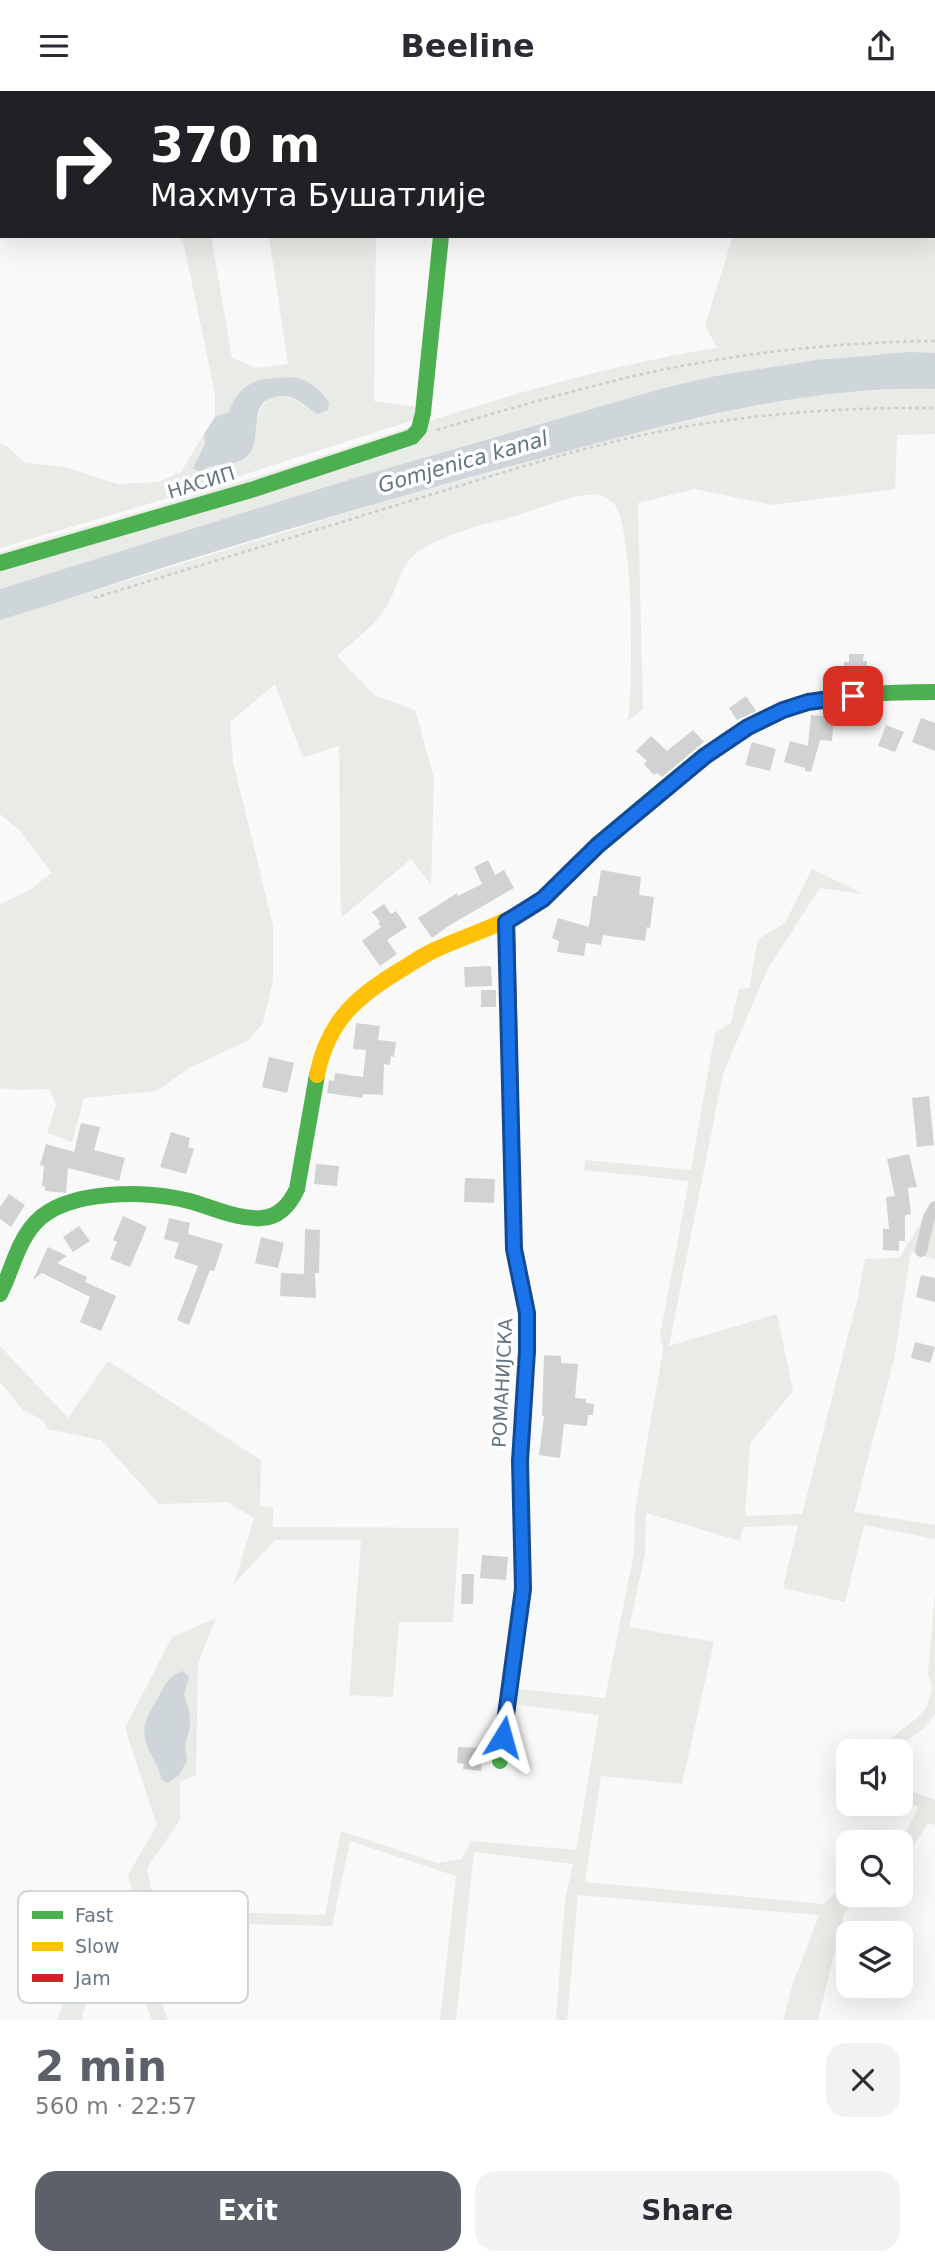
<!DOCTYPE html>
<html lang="en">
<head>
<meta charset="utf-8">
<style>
  :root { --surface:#fff; --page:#f2f2f3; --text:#2b2b33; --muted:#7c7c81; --accent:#5c6169 }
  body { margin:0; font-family:"DejaVu Sans",sans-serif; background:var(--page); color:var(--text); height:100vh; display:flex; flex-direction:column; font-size:26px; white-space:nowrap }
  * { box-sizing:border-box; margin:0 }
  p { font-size:23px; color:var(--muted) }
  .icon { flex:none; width:38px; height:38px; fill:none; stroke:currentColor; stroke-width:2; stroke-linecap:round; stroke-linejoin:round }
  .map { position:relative; height:1929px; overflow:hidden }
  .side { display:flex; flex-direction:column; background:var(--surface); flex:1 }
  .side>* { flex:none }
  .hud { position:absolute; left:0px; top:0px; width:936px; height:147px; box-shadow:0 7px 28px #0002; background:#202124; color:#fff; overflow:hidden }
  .controls { position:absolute; left:836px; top:1648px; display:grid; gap:14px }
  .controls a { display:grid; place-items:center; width:77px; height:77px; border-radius:14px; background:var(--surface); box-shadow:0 7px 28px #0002; font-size:35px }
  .pin { position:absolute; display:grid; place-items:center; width:60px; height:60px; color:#fff; margin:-30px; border-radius:14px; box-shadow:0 4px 10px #0006 }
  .me { position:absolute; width:77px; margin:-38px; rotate:8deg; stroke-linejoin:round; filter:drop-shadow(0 0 5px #0008) }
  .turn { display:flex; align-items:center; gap:24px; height:147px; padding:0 35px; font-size:32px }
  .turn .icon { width:91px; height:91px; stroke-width:2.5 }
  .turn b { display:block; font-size:49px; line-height:60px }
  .round { display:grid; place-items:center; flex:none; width:74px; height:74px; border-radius:21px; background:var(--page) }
  .head { display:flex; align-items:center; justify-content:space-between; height:119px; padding:0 35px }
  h1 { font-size:42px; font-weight:600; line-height:52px; color:var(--accent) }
  .action { display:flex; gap:14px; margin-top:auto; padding:14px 35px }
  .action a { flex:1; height:80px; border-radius:21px; background:var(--accent); color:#fff; font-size:28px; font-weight:600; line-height:80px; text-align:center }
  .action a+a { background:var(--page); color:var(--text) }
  header { display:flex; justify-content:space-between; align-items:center; height:91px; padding:0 35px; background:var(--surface); font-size:32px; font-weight:600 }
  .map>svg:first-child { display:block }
  .green { fill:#e8ebe6 }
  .water { fill:#ced6d9 }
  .building { fill:#d0d2d3 }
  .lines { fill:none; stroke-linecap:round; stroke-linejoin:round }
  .path { stroke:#cbcccd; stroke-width:2.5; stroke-dasharray:3.5 3.5; stroke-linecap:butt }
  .street { stroke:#cecfd0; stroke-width:12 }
  .fast { stroke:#4caf50; stroke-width:16 }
  .slow { stroke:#ffc107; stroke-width:16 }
  .jam { stroke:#c62828; stroke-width:16 }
  .route-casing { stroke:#114b97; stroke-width:18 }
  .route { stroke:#1a73e8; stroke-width:12 }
  .labels { text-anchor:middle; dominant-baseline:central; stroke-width:7; stroke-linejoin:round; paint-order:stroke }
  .street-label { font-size:19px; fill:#657683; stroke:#fff }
  .water-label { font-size:21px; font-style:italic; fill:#60757c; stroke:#fff }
  .key { fill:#fff; stroke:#d1d6da; stroke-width:2 }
  .key-label { font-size:19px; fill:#657683 }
</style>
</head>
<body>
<header><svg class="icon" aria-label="menu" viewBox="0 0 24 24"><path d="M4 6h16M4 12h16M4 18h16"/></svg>Beeline<svg class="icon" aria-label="share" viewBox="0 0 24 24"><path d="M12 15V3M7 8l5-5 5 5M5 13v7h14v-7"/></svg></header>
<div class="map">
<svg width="935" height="1929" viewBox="0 0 935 1929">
  <rect width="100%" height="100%" fill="#f9f9f9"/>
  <path class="green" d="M747,0H935V262C785,260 643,303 500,344C333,393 167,446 0,498V461C103,431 207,402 309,369C442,326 578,278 717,257L705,234L733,145H934V2Z
    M182,145H211L232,267L256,277L288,273L269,145H376L374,310L416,316L414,329L205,396L0,457V353L7,355L25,372L66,376L117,393L159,391L181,381L204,343L206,353L194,377L224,374L251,359C258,320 263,283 310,319L294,286C263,287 240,288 229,322L215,326V302Z
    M909,297L935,298V343L897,344L895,398L772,414L695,398L638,412L643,618L628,630C633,594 634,441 615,414C613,411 607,407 603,405C583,398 541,417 521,423C489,433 450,440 421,459C396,476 399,499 383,521C373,536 351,552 337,565L374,604L415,619L434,687L431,794L411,768L341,827L339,655L303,667L275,593L230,631L233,671L273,834V890L263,932L249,949L189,977L157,1000L84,1007L72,1051L47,1042L56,1014L50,998L18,999L0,997V813L28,800L52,782L20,740L0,723V529L372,414L629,343L739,318L817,304Z
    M812,778L864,803L820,797L768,877L723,983L669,1255L777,1223L793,1300L750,1352L745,1425L802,1423L858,1206L865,1168L899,1167L935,1110V1168L911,1161L894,1268L854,1421L935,1434V1448L864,1434L845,1511L783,1497L798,1434L743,1436L740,1450L646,1422L645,1463L629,1536L714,1551L682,1693L601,1685L585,1791L824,1813L849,1789V1804H856L844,1823L818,1929H783L793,1892L819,1824L578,1804L567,1929H556L565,1809L573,1773L474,1761L456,1929H440L456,1785L350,1750L332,1835L152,1831L141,1855L168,1929H152L129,1868L100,1874L82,1924L83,1929H57L83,1866L131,1846L140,1829L128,1784L157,1734L125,1637L172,1546L216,1527L198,1572L196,1684L180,1691V1729L147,1777L155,1819L325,1824L341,1740L438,1772L462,1768L471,1750L576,1759L599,1624L506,1612L508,1597L605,1607L634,1462L635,1420L663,1260L660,1244L689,1090L584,1079L585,1069L691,1079L715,942L731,932L739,898L749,897L758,848L785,832Z
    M0,1255L68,1327L108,1270L261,1369L260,1415L273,1416V1436L459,1437L453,1531H399L393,1606L349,1604L361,1449H275L234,1493L254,1427L227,1411L159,1413L101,1349L47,1338L43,1329L23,1319L0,1291Z
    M935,1502V1623L924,1637L891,1661H873L917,1627L927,1616L932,1597L928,1582Z
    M901,1696L935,1709V1734L928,1732L907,1766L901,1767L900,1752L919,1716L901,1710Z"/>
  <path class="water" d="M909,261L935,262V298C812,295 690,327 572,359C441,393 310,431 181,471C121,490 61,511 0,529V498L361,385L664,297L716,285L815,269Z
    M294,286C312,291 319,297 329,312L328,319L318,323C310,319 303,312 295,308C288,304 281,304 274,306C248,312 262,348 249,363C236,379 213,369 200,381L193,377L205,353L204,343L215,326L229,321C241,287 263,287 294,286Z
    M183,1580L189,1586L184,1604L189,1619L190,1636L185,1655L187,1670L179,1684L167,1692L161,1688C160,1678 155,1671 151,1663C138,1638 146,1628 158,1607C165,1594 168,1585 183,1580Z"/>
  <path class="building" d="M849,563H864L863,570H867V593L843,592L844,571H849Z
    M746,605L756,620L737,629L729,617Z
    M811,624L834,626L832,650L820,649L811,681L805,680V677L784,671L790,650L808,655Z
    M921,627L935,632V660L912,651Z
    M886,634L904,641L895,661L878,655Z
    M693,639L704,651L662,686L657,682L654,684L644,673L647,670L636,660L651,645L667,660Z
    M752,651L776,658L770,680L745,674Z
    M488,769L495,784L504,779L514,797L450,834L432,847L418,827L457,802L458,805L482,793L474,776Z
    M601,779L641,786L639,804L654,806L650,837L647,836L645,850L603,844L601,854L586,852L584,865L557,861L559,850L552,847L558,827L589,836L593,805H597Z
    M384,813L391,823L396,820L407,836L387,849L397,863L380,875L362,850L381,836L378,832L380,831L372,821Z
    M491,875L492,895L465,896L464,876Z
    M481,899H496V916H481Z
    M356,932L380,935L378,949L396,951L394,966L391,965L390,974L384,973L383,1004L363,1003L362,1007L327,1002L329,989L334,990L335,982L363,986L366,959L353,958Z
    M269,966L294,972L287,1002L262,996Z
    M929,1005L934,1054L917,1056L912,1007Z
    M81,1032L100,1036L94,1059L125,1067L119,1090L68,1077L66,1102L45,1100V1096L42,1095L44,1075L40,1074L46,1053L74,1061Z
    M171,1041L190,1047L188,1056L194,1058L186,1083L160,1076Z
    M909,1063L917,1096L908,1097L911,1123L905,1124V1150H899V1160L883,1159V1138H889L886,1106L895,1105L887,1068Z
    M316,1073L339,1075L337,1095L314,1093Z
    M465,1087L495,1088L494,1112L464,1111Z
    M9,1103L25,1114L11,1136L0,1128V1116Z
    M123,1125L147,1136L130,1176L110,1168L117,1151L113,1149Z
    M169,1127L190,1132L188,1143L223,1153L214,1180L210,1179L189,1234L177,1229L198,1175L174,1167L179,1152L164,1148Z
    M79,1135L90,1150L73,1161L63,1146Z
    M305,1138L320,1139L319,1182H315L316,1207L280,1205L281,1182L304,1183Z
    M261,1146L284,1152L278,1177L255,1172Z
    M48,1156L67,1165L57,1172L87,1186L85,1191L116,1205L101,1240L80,1231L90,1206L42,1182L33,1189Z
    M921,1184L935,1187V1211L916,1206Z
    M915,1251L935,1256L930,1272L911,1267Z
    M544,1264L561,1265V1272L578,1273L575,1307L586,1308V1312L594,1313L593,1324H588L587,1335L564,1333L560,1367L539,1364L544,1325H542Z
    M482,1464L508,1466L506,1489L480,1487Z
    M462,1483H474L473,1513H461Z
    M458,1656L482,1657L481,1680L463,1678L464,1673L457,1672Z"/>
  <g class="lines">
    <path class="path" d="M437,339C497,321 557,304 617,289C720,264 830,251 935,250
      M94,507C198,475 303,443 407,411C498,383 589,353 682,336C765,322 851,316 935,317"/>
    <path class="street" d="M460,2V0
      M921,1160L929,1126L935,1116"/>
    <path class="fast" d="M0,472L251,399L412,346L419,338L423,322L441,145
      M529,817C557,799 576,773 600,752C656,705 736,628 807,611C844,603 896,601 935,601
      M0,1203C12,1180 17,1151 36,1131C67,1098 148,1099 189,1110C212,1116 238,1129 262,1127C280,1126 290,1113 297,1098L317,984
      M500,1670L523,1498L520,1370L527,1260V1222L514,1158L511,1018"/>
    <path class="slow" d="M317,984C328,929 358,904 404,877C415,870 425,863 437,858C468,844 500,835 529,817"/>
    <path class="jam" d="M507,831L511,1018"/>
  </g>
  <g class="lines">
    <defs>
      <path id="route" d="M503,1646L523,1498L520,1370L527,1260V1222L514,1158L506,831L543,808L598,754L705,665L748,636L783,619L808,611L853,605"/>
    </defs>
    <use href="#route" class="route-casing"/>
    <use href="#route" class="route"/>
  </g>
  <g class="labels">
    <g class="street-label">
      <text transform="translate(201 391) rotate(-17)">НАСИП</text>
      <text transform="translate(502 1292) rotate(-87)">РОМАНИЈСКА</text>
    </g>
    <g class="water-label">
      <text transform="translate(463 371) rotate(-16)">Gomjenica kanal</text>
    </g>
  </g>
  <rect x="18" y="1800" width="230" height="112" rx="10" class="key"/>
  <rect x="32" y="1820" width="31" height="8" fill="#4caf50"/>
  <rect x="32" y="1851" width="31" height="9" fill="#ffc107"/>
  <rect x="32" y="1883" width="31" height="8" fill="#c62828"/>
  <g class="key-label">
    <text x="75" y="1831">Fast</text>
    <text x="75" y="1862">Slow</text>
    <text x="75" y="1894">Jam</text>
  </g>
</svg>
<div class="controls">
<a><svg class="icon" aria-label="sound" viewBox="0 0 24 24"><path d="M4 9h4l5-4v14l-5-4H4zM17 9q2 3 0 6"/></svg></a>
<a><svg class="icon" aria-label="search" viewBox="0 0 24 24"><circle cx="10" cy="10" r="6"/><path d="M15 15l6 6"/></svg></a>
<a><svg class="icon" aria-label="layers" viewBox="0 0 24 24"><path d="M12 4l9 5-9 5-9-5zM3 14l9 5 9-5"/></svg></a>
</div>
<div class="pin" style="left:853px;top:605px;background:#d93025"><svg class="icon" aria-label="arrive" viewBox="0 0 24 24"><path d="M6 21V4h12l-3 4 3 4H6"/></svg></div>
<svg class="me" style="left:503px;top:1646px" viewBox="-20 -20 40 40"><path d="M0-17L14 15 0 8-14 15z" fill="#1a73e8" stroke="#fff" stroke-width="4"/></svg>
<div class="hud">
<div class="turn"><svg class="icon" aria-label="right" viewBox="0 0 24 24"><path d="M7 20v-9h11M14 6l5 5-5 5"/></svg><div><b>370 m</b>Махмута Бушатлије</div></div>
</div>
</div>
<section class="side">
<div class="head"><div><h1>2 min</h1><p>560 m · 22:57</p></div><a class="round"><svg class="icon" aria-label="close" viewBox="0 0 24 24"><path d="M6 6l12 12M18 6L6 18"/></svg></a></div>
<div class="action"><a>Exit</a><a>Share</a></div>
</section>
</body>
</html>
